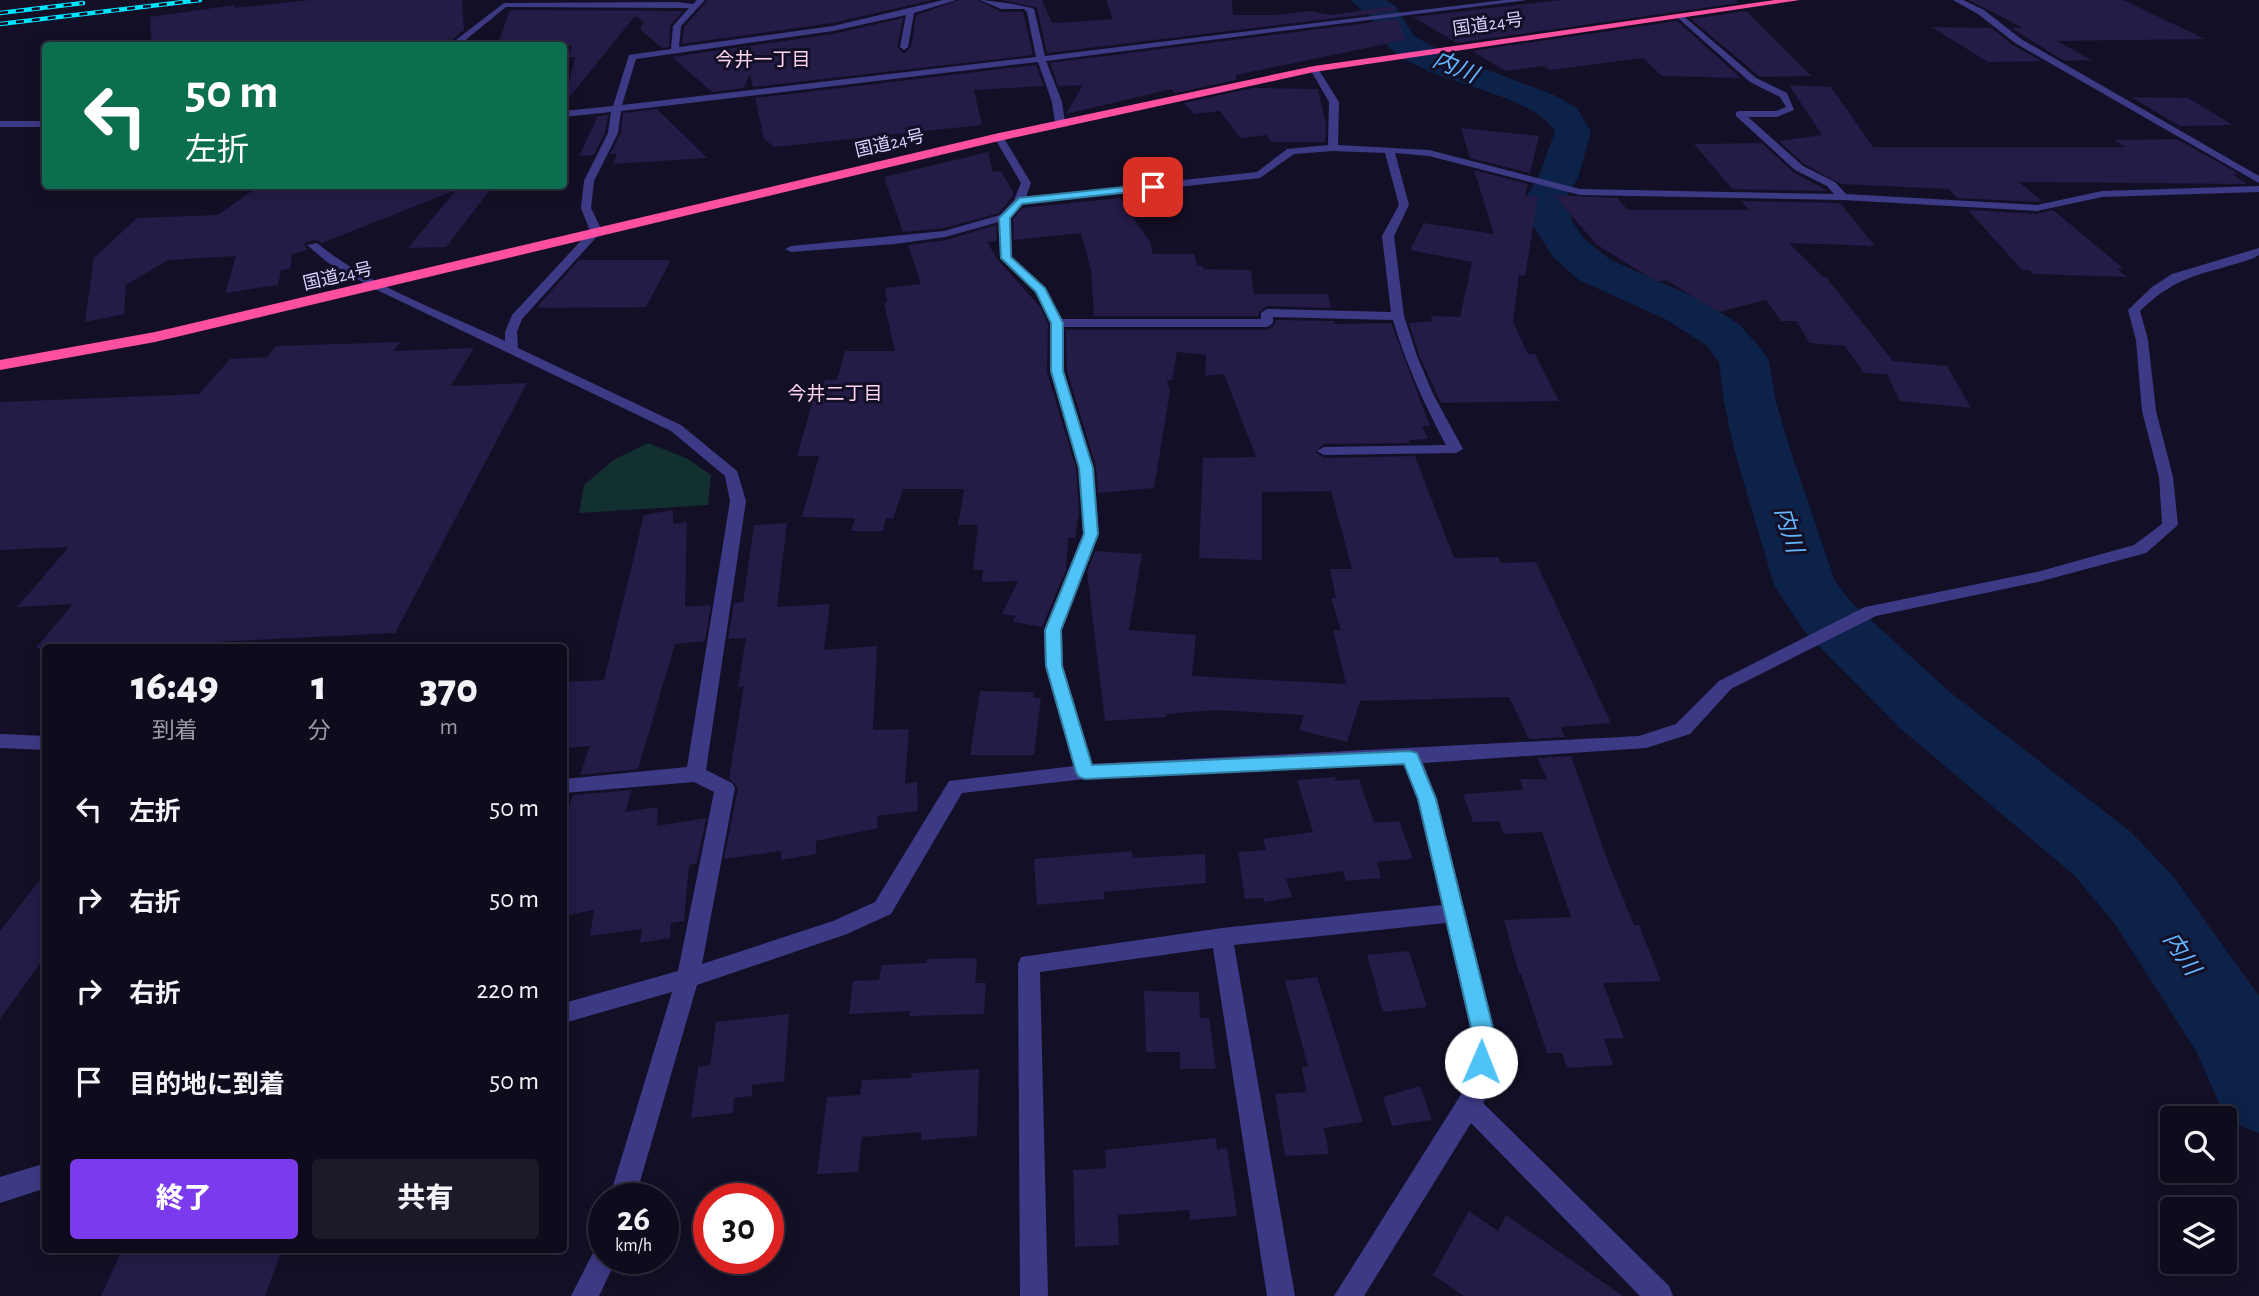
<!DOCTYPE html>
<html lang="ja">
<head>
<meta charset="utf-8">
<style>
  :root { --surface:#0e0b1c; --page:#1c1929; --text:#f1f3f6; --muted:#9b9ba3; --line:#2e2b3b; --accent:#7c3aed }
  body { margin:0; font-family:"Alegreya Sans","Noto Sans JP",sans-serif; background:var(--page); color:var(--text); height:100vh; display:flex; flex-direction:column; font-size:26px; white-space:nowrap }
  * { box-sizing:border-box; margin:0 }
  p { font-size:23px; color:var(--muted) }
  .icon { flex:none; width:38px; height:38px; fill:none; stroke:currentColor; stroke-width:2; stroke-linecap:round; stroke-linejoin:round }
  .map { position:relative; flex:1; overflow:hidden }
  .side { position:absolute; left:42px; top:644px; width:525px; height:609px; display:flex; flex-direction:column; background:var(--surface); border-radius:7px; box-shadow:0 4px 18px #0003,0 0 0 2px var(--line) }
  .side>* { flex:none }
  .hud { position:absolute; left:42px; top:42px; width:525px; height:147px; border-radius:7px; box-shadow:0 4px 18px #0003,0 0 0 2px var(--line); background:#0b6e4f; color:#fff; overflow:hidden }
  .tools { position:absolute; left:2160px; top:1106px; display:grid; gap:14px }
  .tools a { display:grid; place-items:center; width:77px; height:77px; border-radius:7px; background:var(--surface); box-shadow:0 4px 18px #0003,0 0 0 2px var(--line); font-size:35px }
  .speed { position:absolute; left:588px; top:1183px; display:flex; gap:14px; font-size:35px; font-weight:700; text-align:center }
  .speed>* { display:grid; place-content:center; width:91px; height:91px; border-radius:50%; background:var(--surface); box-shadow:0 4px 18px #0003,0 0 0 2px var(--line); line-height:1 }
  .speed small { font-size:18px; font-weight:400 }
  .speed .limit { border:10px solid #d22; background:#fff; color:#111 }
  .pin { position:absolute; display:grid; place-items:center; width:60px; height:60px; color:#fff; margin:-30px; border-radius:14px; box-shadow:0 4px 10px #0006 }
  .me { position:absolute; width:77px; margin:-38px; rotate:1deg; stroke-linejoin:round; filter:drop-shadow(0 0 5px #0008) }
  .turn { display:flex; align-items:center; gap:24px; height:147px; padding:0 28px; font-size:32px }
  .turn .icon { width:91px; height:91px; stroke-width:2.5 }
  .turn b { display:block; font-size:49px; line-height:60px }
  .eta { display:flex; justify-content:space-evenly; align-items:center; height:119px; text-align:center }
  .eta b { font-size:42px; font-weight:800; line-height:49px }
  .primary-button { display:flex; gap:14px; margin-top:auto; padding:14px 28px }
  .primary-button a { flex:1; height:80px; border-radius:7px; background:var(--accent); color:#fff; font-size:28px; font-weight:800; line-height:80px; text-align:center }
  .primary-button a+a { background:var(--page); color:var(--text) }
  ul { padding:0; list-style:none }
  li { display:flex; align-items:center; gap:21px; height:91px; padding:0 28px }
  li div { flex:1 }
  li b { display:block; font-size:26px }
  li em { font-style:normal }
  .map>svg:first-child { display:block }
  .green { fill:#12302f }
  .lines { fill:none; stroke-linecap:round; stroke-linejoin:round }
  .river { fill:#0c2248; fill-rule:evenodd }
  .building { fill:#241b47 }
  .minor { fill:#3d3a85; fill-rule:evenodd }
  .highway { fill:#ff4fa3; fill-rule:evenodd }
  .rail-casing { stroke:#00e5ff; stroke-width:4.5 }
  .rail { stroke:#130f26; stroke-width:2.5; stroke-dasharray:8; stroke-linecap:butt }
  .route { fill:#4fc3f7; stroke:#337fa1; stroke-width:2 }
  .labels { text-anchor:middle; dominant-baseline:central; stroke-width:6; stroke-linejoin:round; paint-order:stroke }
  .far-street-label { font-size:18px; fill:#d9d4ff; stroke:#130f26 }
  .far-neighbourhood-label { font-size:19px; fill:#ffd6f0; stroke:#130f26 }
  .water-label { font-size:23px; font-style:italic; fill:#62b6ff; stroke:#130f26 }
</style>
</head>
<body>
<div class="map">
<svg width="2259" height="1296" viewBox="0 0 2259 1296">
  <rect width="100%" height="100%" fill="#130f26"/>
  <path class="green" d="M648,443L688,459L711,475L708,505L579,513L584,485L615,459Z"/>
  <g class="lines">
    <path class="river" d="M1351,0H1386L1395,6L1414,36L1448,55L1554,95L1577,108L1591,132L1578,178L1567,196L1572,221L1584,239L1611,260L1701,300L1740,325L1762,350L1769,361L1776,402L1790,449L1835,581L1851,602L1951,693L2131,832L2173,876L2259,996V1133L2227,1121L2196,1051L2115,924L2075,876L1901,729L1805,632L1783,599L1774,585L1734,449L1724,402L1719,362L1706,345L1667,320L1579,280L1553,257L1530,221L1527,196L1538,178L1555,132C1533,92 1429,84 1392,50C1382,41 1379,27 1371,18C1366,11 1357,8 1351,0Z"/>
  </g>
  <path class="building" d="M310,0H462L464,30L446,45L419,40L406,46L315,42L312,46H151L150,17L235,5V8Z
    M708,0H932L833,23L682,44L684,27Z
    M959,0H978L1001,12H1023L1033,55L753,87L750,74L744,88L712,92L672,57L833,34L903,18L897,47L904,53L911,47L916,15Z
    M1003,0H1042L1052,23H1057L1113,19L1106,0H1232L1233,15H1276L1309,11L1331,15L1394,6L1395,11L1047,53L1037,8Z
    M1562,0H1736L1738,3L1457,43L1413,17Z
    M1969,0H2123L2205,39L2057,41L2092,60L2064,61L2011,28H2023Z
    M510,10L683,11L670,26L669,47L662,48L640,29L644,22L635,16L564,104L575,57H568L572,46H497Z
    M1746,11L1811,76L1760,77L1691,19Z
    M1398,19L1405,40L1236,75V80L1175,93L1172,89L1066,114L1083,85L1058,86L1050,63Z
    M1677,21L1741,78L1662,76L1643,58L1550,70L1543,66L1506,71L1472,51Z
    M1931,27L1991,28L2013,45L2041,61L1988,62Z
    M1036,65L1044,86L974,90L982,125L774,147L764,139L755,98Z
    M1789,85L1831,87L1873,147H2125L2114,140L2177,139L2239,174H2232L2247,184L2019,182L2042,201L2037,202L1957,198L1949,189L1841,184L1804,164L1779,141L1822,135Z
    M1253,88L1318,89L1326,125L1325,142H1271L1267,135L1240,138L1220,111L1194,114L1184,103Z
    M2131,97L2188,98L2233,125L2180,126Z
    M657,109L707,158L613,164L617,154H610L621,133L623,113Z
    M608,115L605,132L594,155L579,156L598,116Z
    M1461,128L1539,136L1530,173L1470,158Z
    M1762,143L1793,172L1828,191L1732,189L1694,144Z
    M988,152L993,172L1001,171L1014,194L999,213L944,228L903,232L884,177Z
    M1474,170L1528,184L1525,197L1538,196L1525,276L1519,275L1513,322L1528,354H1535L1559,401L1441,403L1419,355L1409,323L1432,321L1431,316L1460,317L1472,262L1410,250L1424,223L1494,234Z
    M259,186H493L446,247L408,248L456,190L322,243L316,240L306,242L304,245L308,249L292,255L290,269L281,270L278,285L225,293L236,256L168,260L126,285L124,314L85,322L94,258L137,218L218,215Z
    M1554,195L1617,198L1628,210H1749L1741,201L1840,203L1875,246L1789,243L1824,278L1826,277L1893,361L1947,366L1971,408L1900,401L1887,374L1864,373L1845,346L1809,343L1797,321H1781L1766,300L1719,312L1666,280L1657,282L1596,244Z
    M1120,198L1150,242L1153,254H1194L1197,266H1203V269L1251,270L1254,294H1328L1331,308L1267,306L1260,311L1258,316H1094L1091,270L1081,233L1014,240L1013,219L1022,208Z
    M1968,210L2037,214L2053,210L2124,269H2117L2127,277L2033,274L2030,270H2022Z
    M996,225L997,241L987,242L998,260L1041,308L1048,324L1047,372L1076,468L1079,511L1075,538H1068L1066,570L1042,627L1013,622L1016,616L1002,614L1018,581L982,582L983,570H973L978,525H958L964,489H903L893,519L886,518L883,531H851L855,518L802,517L819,456H797L813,400H819L825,380H837L845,351H895L884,303L887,302L885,288L921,284L908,245L946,240Z
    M579,260H671L646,307L536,308Z
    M1276,320L1334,321V324L1391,323L1430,426H1422L1428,439L1409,440L1410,443L1324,444L1315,452L1324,458L1415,456L1454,558L1498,557L1501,563L1536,562L1611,723L1561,727L1565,737L1529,739L1509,697L1360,701L1347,742L1299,730L1304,715L1215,710L1166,714V717L1105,721L1087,572L1095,551L1142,554L1129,630L1196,635L1192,676L1346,684L1333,630H1341L1331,598H1336L1330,569H1352L1331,491L1262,492V560L1199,558L1203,458L1256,457L1224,374L1205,376L1206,355L1177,352L1172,380L1167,381L1170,391L1154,488L1098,493L1096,467L1067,371L1066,330H1267L1274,325Z
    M400,342L393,351L474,348L451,386L527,383L395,633L94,648H36L73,604L17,607L69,547L0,550V402L199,394L230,359L267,357L276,346Z
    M673,510V524L687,522L685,607L711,605L705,641L675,644L638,769L580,775L590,746L564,748V682L604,680L644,515Z
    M787,523L777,607L830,604L824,650L877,646L873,730L909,729L905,784L917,782L918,811L877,816L878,828L816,841V854L781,860V851L724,859L738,788L729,778L744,686L738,687L746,638L728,639L734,603L743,602L754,525Z
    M980,691L1034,692L1033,698H1041L1034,755H970Z
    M1571,756L1609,864L1634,925H1639L1661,981L1603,983L1624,1038L1604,1039L1613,1065L1567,1068L1562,1053H1547L1521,974H1519L1504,920L1571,917L1542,832L1504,834L1499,821L1473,822L1463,794L1523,790L1520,779H1547L1537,758Z
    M1336,777L1335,781L1359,779L1374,823L1399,821L1413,859L1377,862L1381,878L1346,881L1343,871L1286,879L1292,897L1264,902L1263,898L1245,899L1238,852L1266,850L1263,839L1313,832L1297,780Z
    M632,790L625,812L658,807L657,826L706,818L697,863L689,865L684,921L671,923L670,938L640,943L642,929L590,936L594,910L564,916V822L573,795Z
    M1132,851L1133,858L1205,854L1206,883L1104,892V899L1037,905L1034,859Z
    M46,872V955L0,1019V931Z
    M1409,951L1427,1007L1383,1012L1367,955Z
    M977,958L975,983H986L984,1014L909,1016L910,1011L849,1014L853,981L879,980L882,965L927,963V959Z
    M1317,977L1363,1122L1324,1128L1329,1154L1285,1156L1275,1094L1306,1092L1302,1067H1308L1285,981Z
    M1144,991L1199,992L1200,1018H1209L1216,1069H1180V1052H1146Z
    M789,1014L784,1081L752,1085V1096L734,1098L733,1113L691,1118L698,1067L710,1065L716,1022Z
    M979,1069L977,1136L921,1140V1132L862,1137L858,1172L817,1174L827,1097L860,1095L862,1080L911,1078L912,1073Z
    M1420,1086L1432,1120L1392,1126L1383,1097Z
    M1216,1138L1217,1150L1227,1148L1237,1216L1190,1220L1189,1210L1118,1215L1119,1245L1075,1247L1073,1170L1106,1168L1105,1150Z
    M1469,1211L1498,1231L1506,1215L1623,1296H1464L1433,1275Z
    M122,1250H282L265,1296H101Z"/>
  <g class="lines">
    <path class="minor" d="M697,0H705L681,26L679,47L833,26L943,0H956L914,13L908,47L904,50L900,47L906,15L833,31L636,59L622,105L1036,57L1027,12L1024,9H1001L980,0C988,0 1029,6 1034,9L1045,56L1504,0H1527L1046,61L1062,102L1065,123L1060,126L1055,123L1052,102L1038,62L621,111L618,133L594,181L591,208L602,231L522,319L517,332L518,348L681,425L737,471L746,501L706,770L732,783L735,788L702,964L833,921L875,902L949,781L1074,766L1045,666L1044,630L1083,534L1079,468L1050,371L1051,323L1036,292L1000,258L999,222L945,237L895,244L791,252L785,249L791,246L944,231L1000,215L1014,200L1021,183L994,137L996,135H1002L1031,183L1026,197L1257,172L1287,149L1328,145L1329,102L1310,69L1314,66L1317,67L1339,102L1338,145L1429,150L1580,189L1834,194L1827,186L1795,170L1736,116V112L1739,111H1776L1786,107L1780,97L1750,82L1678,18L1681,14L1756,78L1787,93L1794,110L1777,117H1748L1803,166L1835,182L1846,194L2037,205L2102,191L2259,186V192L2102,197L2037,211L1843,200L1580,195L1429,156L1395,153L1409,205L1394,236L1404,316L1417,356L1433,394L1463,449L1456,453L1324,455L1317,451L1324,447L1446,445C1424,404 1406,364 1393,320L1273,317V323L1267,327H1063L1064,371L1093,468L1099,534L1062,630L1063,666L1092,764L1639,736L1676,724L1719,681L1865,607L2037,572L2134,545L2162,524L2159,477L2142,411L2136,340L2128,310L2152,287L2172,274L2259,248V255L2254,258C2206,275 2180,272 2140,311L2148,340L2156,411L2173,477L2178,525L2146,553L2038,582L1876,616L1731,689L1690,734L1646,748L1423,763L1437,799L1496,1036L1491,1088L1483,1103L1669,1286L1673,1296H1640L1471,1123L1364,1296H1334L1467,1085L1472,1036L1446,923L1234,945L1295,1296H1267L1213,948L1040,972L1048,1296H1020L1018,964L1021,957L1222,928L1442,905L1417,799L1404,764L1085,779L962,793L891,914L847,934L697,985L635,1199H609L672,992L564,1023V1003L678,971L714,792L694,782L564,793V779L687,767L730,501L725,476L671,431L375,289L327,262L307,245L317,243C369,286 444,312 505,341V332L512,315L590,231L581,208L584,181L608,133L611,112L564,117V111L613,106L629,55L671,49L673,26L689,8L506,7L458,46H448L504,3L676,2L693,4ZM1333,151L1385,153L1399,205L1382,236L1391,312L1267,309L1261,313V319H1061L1045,287L1012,257L1010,218L1022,204L1260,178L1294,154Z
      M1953,0H1963L1984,10L2021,39L2259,176V183L2015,43L1978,14Z
      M0,121H46V127H0Z
      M0,734L46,736V750L0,748Z
      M46,1163V1188L0,1203V1177Z
      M604,1245V1258H617L599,1296H571L595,1249Z"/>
    <path class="highway" d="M1775,0H1800L1314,72L999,141L155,342L0,370V360L155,332L999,133L1314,66Z"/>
    <defs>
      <path id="rail" d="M0,13L83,3
        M0,24L200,0"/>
    </defs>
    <use href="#rail" class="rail-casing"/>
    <use href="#rail" class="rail"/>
  </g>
  <path class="route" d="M1153,184L1158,187L1157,189L1022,204L1010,218L1011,257L1045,288L1063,323V371L1093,468L1098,534L1061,630L1062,666L1092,765L1410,751L1417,753L1436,799L1495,1036L1489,1069L1481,1072L1474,1069L1471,1062L1473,1036L1418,799L1404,764L1085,779L1079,777L1076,772L1046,666L1045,630L1084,534L1079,468L1051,371V323L1036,292L1001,258L999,218L1019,198Z"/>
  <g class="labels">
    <g class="far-street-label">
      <text transform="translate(1488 25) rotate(-8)">国道24号</text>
      <text transform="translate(890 144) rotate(-13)">国道24号</text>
      <text transform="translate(338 277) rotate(-13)">国道24号</text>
    </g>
    <g class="far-neighbourhood-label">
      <text x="763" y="60">今井一丁目</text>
      <text x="835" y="394">今井二丁目</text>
    </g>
    <g class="water-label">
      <text transform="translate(1455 68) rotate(23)">内川</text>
      <text transform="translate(1788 530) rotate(73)">内川</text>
      <text transform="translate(2181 954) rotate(56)">内川</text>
    </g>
  </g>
</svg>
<div class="tools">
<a><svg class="icon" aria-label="search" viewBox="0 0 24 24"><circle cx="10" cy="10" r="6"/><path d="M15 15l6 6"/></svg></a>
<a><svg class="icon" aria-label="layers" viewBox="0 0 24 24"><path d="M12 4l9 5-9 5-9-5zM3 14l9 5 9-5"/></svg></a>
</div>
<div class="speed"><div>26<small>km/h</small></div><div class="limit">30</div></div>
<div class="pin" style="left:1153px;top:187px;background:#d93025"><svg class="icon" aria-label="arrive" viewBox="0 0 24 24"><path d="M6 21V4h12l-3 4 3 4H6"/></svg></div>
<svg class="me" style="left:1481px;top:1062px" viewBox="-20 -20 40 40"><circle r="19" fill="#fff"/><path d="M0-13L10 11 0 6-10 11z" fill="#4fc3f7"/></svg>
<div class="hud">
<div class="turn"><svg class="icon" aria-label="left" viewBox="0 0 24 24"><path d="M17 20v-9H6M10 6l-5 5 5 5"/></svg><div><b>50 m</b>左折</div></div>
</div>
<section class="side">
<div class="eta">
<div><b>16:49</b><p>到着</p></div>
<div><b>1</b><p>分</p></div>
<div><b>370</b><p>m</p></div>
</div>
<ul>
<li><svg class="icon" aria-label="left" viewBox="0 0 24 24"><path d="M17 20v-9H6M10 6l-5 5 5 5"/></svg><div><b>左折</b></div><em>50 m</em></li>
<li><svg class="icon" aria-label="right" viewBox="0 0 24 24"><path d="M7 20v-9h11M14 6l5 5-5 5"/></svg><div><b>右折</b></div><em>50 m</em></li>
<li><svg class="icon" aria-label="right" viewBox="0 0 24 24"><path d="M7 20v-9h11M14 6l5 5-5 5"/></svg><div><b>右折</b></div><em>220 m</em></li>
<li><svg class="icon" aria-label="arrive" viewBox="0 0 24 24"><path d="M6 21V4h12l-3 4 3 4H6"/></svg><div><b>目的地に到着</b></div><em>50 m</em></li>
</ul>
<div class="primary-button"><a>終了</a><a>共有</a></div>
</section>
</div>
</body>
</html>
